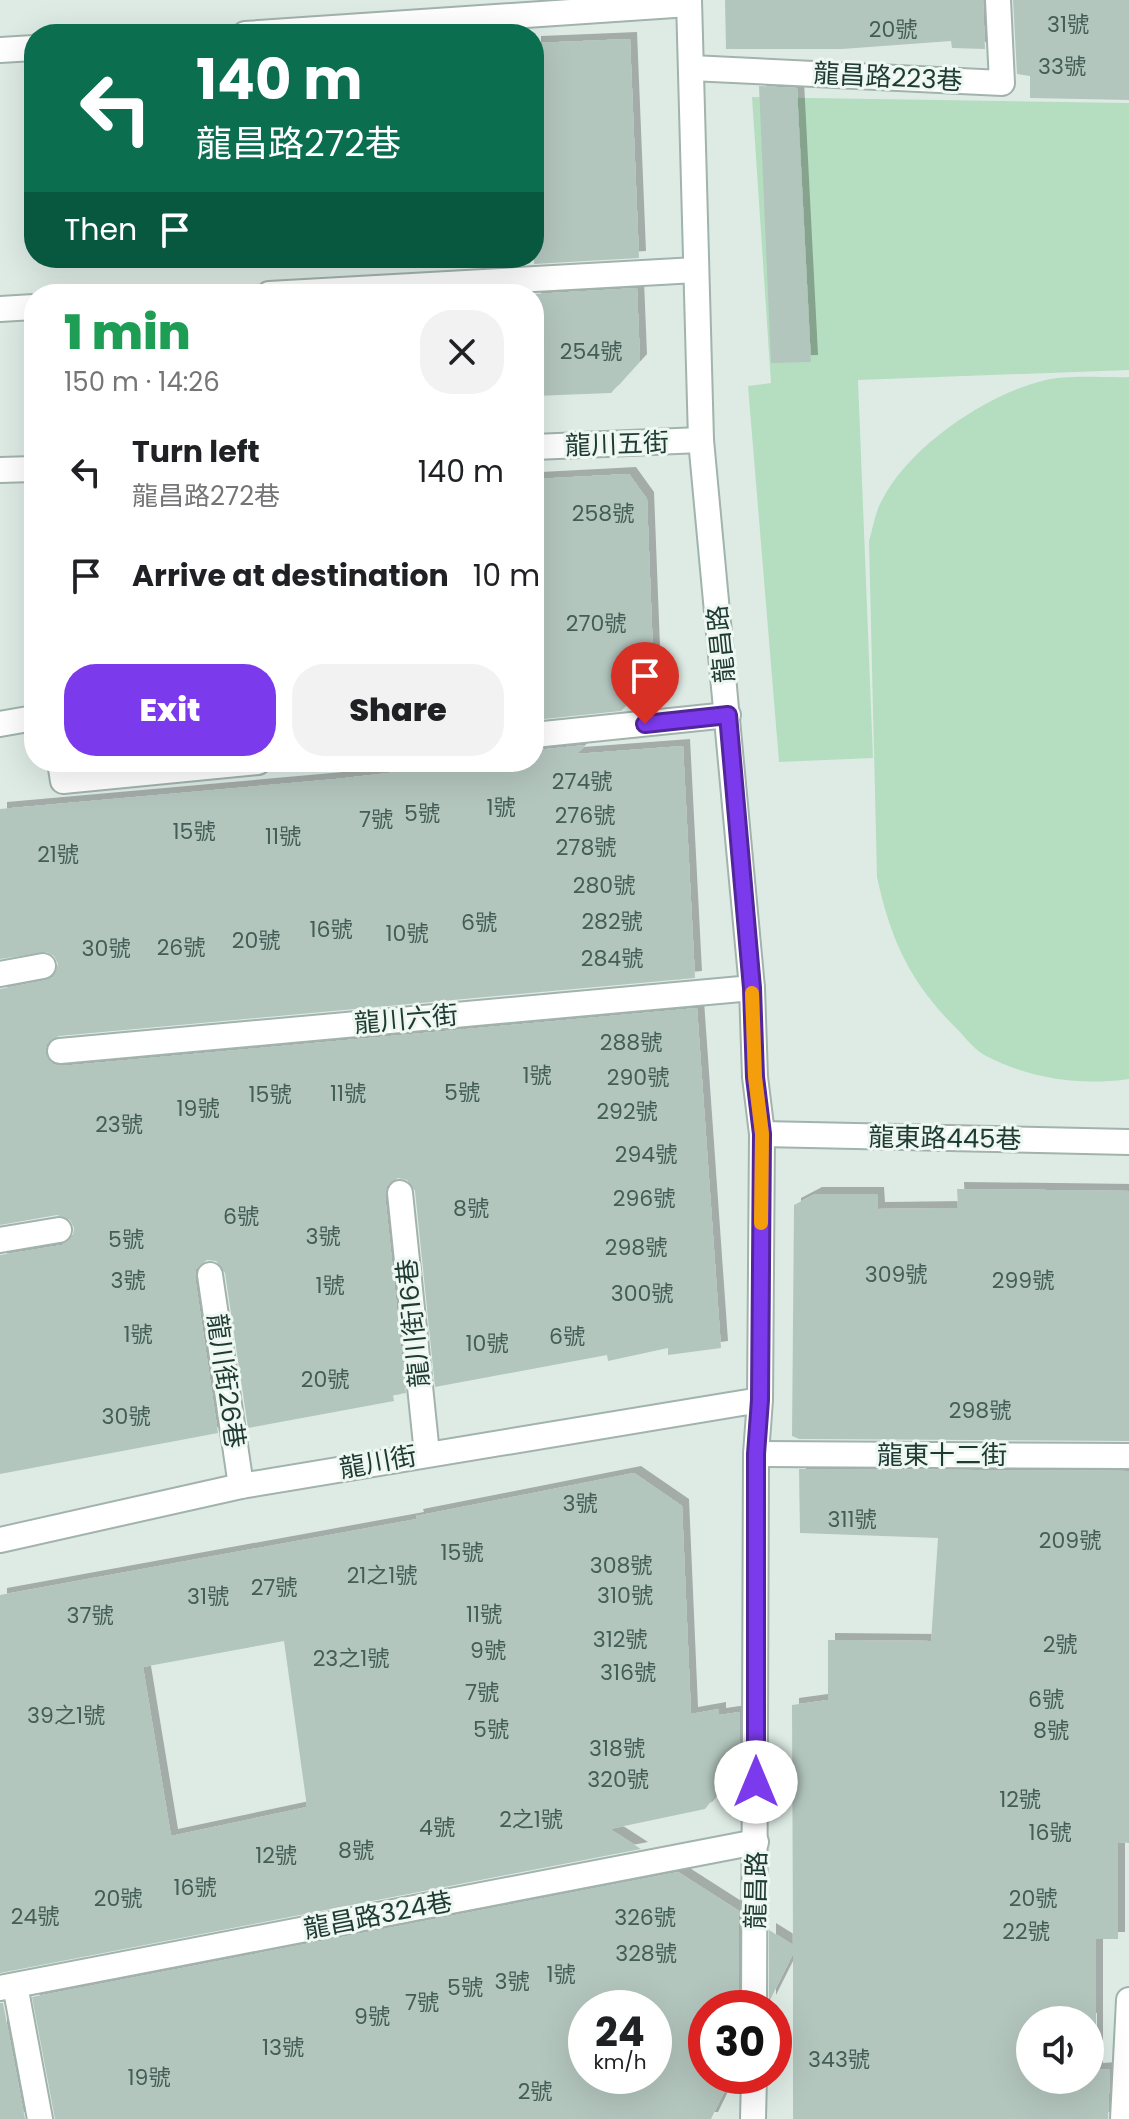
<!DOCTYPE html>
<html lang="en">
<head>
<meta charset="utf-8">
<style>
  :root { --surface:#fff; --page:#f2f2f2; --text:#202124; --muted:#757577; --accent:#7c3aed }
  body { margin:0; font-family:Poppins,"Noto Sans TC",sans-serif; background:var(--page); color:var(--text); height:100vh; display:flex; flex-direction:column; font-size:30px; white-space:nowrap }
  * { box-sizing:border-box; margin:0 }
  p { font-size:26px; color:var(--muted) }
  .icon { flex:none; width:44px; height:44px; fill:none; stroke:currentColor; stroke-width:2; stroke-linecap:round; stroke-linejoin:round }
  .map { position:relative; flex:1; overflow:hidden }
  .details { position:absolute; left:24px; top:284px; width:520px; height:488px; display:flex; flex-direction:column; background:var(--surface); border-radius:32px; box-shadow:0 8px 32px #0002 }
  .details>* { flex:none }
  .hud { position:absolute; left:24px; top:24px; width:520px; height:244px; border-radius:32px; box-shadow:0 8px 32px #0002; background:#0b6e4f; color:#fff; overflow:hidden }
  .buttons { position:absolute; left:1016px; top:2006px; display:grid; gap:16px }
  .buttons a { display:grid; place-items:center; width:88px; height:88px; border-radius:50%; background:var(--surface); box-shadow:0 8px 32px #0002; font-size:40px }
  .speed { position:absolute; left:568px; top:1990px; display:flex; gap:16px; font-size:40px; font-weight:700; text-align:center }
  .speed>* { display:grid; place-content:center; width:104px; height:104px; border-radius:50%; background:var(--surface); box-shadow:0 8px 32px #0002; line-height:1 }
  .speed small { font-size:20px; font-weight:400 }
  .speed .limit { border:12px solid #d22; background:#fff; color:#111 }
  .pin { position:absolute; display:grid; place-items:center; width:68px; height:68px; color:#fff; margin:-82px -34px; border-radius:50% 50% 50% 0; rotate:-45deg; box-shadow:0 0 8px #0007 }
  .pin .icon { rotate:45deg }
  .me { position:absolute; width:88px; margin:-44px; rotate:0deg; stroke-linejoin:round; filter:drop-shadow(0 0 6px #0008) }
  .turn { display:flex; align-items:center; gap:28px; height:168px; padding:0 40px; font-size:36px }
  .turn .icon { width:104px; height:104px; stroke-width:2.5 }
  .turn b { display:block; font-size:56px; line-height:68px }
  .then { display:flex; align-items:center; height:76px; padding:0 40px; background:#0003; gap:16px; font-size:30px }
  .round { display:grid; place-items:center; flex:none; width:84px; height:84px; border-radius:32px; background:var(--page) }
  .headline { display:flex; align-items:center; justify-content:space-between; height:136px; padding:0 40px }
  h1 { font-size:48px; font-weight:800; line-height:60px; color:#1e9e55 }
  .primary-button { display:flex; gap:16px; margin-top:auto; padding:16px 40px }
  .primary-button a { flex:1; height:92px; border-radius:32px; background:var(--accent); color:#fff; font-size:32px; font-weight:800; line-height:92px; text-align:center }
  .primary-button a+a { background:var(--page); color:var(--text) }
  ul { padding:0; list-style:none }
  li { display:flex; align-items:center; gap:24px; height:104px; padding:0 40px }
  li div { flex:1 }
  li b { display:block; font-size:30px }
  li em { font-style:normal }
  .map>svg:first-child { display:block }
  .green { fill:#b5dec0 }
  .building { fill:#b3c6be; fill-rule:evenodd; filter:url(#shadow) }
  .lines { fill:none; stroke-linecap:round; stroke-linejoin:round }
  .lane-casing { stroke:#a1b3ac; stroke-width:28 }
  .street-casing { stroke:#a1b3ac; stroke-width:28 }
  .lane { stroke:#fff; stroke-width:24 }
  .street { stroke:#fff; stroke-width:24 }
  .route-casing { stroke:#51269a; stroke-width:20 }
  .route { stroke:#7c3aed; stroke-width:14 }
  .slow { stroke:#f59e0b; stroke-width:14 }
  .labels { text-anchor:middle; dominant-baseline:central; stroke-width:6; stroke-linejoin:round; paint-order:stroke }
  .number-label { font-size:22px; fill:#435e56 }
  .street-label { font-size:26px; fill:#1e3b33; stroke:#eff7f3 }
</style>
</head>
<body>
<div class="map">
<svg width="1129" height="2119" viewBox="0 0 1129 2119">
  <defs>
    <filter id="shadow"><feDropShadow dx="7" dy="-7" stdDeviation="0" flood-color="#0004"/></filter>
  </defs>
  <rect width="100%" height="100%" fill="#deebe5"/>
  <path class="green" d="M752,97L1129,103V370L858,380L873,758L779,762L748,386L771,383Z
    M1129,377V1079C1080,1086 1031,1079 986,1056C976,1051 967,1040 959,1031C911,984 891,942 877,877L869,541C873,528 875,512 882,500C909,447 985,395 1042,381C1067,374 1103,378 1129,377Z"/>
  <path class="building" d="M725,0H983L985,49L952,48L951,41L842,49H726Z
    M1013,0H1129V100L1030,98V76L1017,74Z
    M630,39L639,258L534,264V43Z
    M759,86L797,88L811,362L771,363Z
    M637,288L640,361L611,393L534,396V294Z
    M629,474L647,499L654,679L621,711L534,720V479Z
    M586,745L576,754L683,746L695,978L59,1036L47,1044L45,1053L53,1064L61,1066L697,1008L721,1348L668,1355V1348L608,1361L607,1355L435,1387L415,1191L407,1180L398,1178L387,1186L385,1195L406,1393L393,1395L394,1401L248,1428L225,1273L216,1261L207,1260L196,1269L195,1277L218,1433L0,1474V1255L62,1245L73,1236L74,1228L70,1220L57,1215L0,1225V989L46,980L53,977L58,964L54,956L47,952L0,959V809L336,779L484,762H537L536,750Z
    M957,1189L1129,1191V1441L799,1439L792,1436L794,1205L815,1194H877L878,1209L958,1208Z
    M799,1469L1129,1471V1843L1118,1842V1939H1096V2070L1110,2069L1108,2119H793V1954L769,2002V1930L793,1945L792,1705L828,1700V1640L931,1641L938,1538L800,1533ZM1030,2020H1090V2080H1030Z
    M634,1473L682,1506L691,1714L719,1709V1715L740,1712V1765L705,1809L610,1829L641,1849L0,1973V1595L417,1519L416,1516ZM284,1641L307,1807L171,1836L143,1667Z
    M678,1872L739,1911V2008H706V2076H732L711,2119H55L32,1997ZM586,2008H654V2076H586Z
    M0,2003H3L25,2119H0Z"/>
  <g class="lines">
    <defs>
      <path id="lane" d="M245,34L689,4
        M0,50L34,48
        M691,68L1002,83L998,0
        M269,294L696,270
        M0,309L34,307
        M534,447L701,440
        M0,470L34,469
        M0,724L34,718
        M534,735L728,715
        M60,762L63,781L258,762
        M0,974L43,966
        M60,1051L752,988
        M762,1134L1129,1142
        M400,1193L427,1454
        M0,1240L59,1230
        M210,1275L241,1486
        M756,1454L1129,1456
        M15,1985L40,2119
        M0,1988L756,1842
        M1123,2119L1129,2000"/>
      <path id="street" d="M689,0L701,440L752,988L755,1077L762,1134L760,1400L756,1454L754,2008
        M0,1540L241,1486L760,1400
        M753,2119L754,2076"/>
    </defs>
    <use href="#lane" class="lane-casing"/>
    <use href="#street" class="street-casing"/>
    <use href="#lane" class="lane"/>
    <use href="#street" class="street"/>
  </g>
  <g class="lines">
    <defs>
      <path id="route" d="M645,724L728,715L752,988L755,1077L762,1134L760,1400L756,1454V1782"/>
    </defs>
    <use href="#route" class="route-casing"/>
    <use href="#route" class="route"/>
    <path class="slow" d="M752,993L755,1077L762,1134L761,1223"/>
  </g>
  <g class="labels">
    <g class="number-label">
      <text x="1068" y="24">31號</text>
      <text x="893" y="29">20號</text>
      <text x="1062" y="66">33號</text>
      <text x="591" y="351">254號</text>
      <text x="603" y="513">258號</text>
      <text x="596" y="623">270號</text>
      <text x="582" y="781">274號</text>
      <text x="501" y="807">1號</text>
      <text x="422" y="813">5號</text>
      <text x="585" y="815">276號</text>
      <text x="376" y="819">7號</text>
      <text x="194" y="831">15號</text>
      <text x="283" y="836">11號</text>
      <text x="586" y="847">278號</text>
      <text x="58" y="854">21號</text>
      <text x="604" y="885">280號</text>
      <text x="612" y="921">282號</text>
      <text x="479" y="922">6號</text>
      <text x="331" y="929">16號</text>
      <text x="407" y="933">10號</text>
      <text x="256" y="940">20號</text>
      <text x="181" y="947">26號</text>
      <text x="106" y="948">30號</text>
      <text x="612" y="958">284號</text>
      <text x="631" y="1042">288號</text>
      <text x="537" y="1075">1號</text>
      <text x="638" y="1077">290號</text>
      <text x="462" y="1092">5號</text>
      <text x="348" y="1093">11號</text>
      <text x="270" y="1094">15號</text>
      <text x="198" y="1108">19號</text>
      <text x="627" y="1111">292號</text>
      <text x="119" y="1124">23號</text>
      <text x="646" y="1154">294號</text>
      <text x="644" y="1198">296號</text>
      <text x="471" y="1208">8號</text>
      <text x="241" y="1216">6號</text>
      <text x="323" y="1236">3號</text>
      <text x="126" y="1239">5號</text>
      <text x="636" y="1247">298號</text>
      <text x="896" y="1274">309號</text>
      <text x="128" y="1280">3號</text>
      <text x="1023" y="1280">299號</text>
      <text x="330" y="1285">1號</text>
      <text x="642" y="1293">300號</text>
      <text x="138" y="1334">1號</text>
      <text x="567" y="1336">6號</text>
      <text x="487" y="1343">10號</text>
      <text x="325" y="1379">20號</text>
      <text x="980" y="1410">298號</text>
      <text x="126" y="1416">30號</text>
      <text x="580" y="1503">3號</text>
      <text x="852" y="1519">311號</text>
      <text x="1070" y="1540">209號</text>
      <text x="462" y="1552">15號</text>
      <text x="621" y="1565">308號</text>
      <text x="382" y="1575">21之1號</text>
      <text x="274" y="1587">27號</text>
      <text x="625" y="1595">310號</text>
      <text x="208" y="1596">31號</text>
      <text x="484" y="1614">11號</text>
      <text x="90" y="1615">37號</text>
      <text x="620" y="1639">312號</text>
      <text x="1060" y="1644">2號</text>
      <text x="488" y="1650">9號</text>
      <text x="351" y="1658">23之1號</text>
      <text x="628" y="1672">316號</text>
      <text x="482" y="1692">7號</text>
      <text x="1046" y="1699">6號</text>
      <text x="66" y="1715">39之1號</text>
      <text x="491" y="1729">5號</text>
      <text x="1051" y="1730">8號</text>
      <text x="617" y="1748">318號</text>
      <text x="618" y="1779">320號</text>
      <text x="1020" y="1799">12號</text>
      <text x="531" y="1819">2之1號</text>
      <text x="437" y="1827">4號</text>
      <text x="1050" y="1832">16號</text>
      <text x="356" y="1850">8號</text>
      <text x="276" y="1855">12號</text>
      <text x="195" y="1887">16號</text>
      <text x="118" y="1898">20號</text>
      <text x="1033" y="1898">20號</text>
      <text x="35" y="1916">24號</text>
      <text x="645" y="1917">326號</text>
      <text x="1026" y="1931">22號</text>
      <text x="646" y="1953">328號</text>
      <text x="561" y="1974">1號</text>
      <text x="512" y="1981">3號</text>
      <text x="465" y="1987">5號</text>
      <text x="422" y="2002">7號</text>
      <text x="372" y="2016">9號</text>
      <text x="283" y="2047">13號</text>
      <text x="839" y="2059">343號</text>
      <text x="149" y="2077">19號</text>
      <text x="535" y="2091">2號</text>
    </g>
    <g class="street-label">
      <text transform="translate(888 77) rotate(3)">龍昌路223巷</text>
      <text transform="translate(617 444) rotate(-2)">龍川五街</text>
      <text transform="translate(721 644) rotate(-96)">龍昌路</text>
      <text transform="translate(406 1019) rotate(-5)">龍川六街</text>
      <text transform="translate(945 1138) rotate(1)">龍東路445巷</text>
      <text transform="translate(413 1323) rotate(-96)">龍川街16巷</text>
      <text transform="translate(226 1381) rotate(82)">龍川街26巷</text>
      <text x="942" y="1455">龍東十二街</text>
      <text transform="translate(378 1462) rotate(-10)">龍川街</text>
      <text transform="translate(756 1890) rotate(-89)">龍昌路</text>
      <text transform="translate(378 1915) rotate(-11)">龍昌路324巷</text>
    </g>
  </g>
</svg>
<div class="buttons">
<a><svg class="icon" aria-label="sound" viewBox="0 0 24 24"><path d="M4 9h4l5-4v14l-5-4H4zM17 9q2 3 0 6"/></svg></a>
</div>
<div class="speed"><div>24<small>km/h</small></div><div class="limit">30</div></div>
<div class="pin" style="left:645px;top:724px;background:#d93025"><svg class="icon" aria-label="arrive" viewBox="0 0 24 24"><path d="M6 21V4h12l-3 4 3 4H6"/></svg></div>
<svg class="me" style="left:756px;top:1782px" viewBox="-20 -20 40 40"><circle r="19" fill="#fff"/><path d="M0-13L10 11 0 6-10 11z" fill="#7c3aed"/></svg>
<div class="hud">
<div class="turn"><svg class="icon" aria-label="left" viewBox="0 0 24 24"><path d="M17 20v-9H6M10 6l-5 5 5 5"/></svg><div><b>140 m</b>龍昌路272巷</div></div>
<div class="then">Then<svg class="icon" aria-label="arrive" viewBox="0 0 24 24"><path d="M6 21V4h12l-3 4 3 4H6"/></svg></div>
</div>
<section class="details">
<div class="headline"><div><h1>1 min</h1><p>150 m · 14:26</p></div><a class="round"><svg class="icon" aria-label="close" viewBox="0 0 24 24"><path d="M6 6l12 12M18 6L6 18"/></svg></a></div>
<ul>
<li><svg class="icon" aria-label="left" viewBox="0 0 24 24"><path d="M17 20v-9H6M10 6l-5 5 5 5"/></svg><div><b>Turn left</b><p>龍昌路272巷</p></div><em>140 m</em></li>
<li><svg class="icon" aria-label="arrive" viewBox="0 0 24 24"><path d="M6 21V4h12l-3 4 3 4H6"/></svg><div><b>Arrive at destination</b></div><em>10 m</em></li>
</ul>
<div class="primary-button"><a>Exit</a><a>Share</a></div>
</section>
</div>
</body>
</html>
